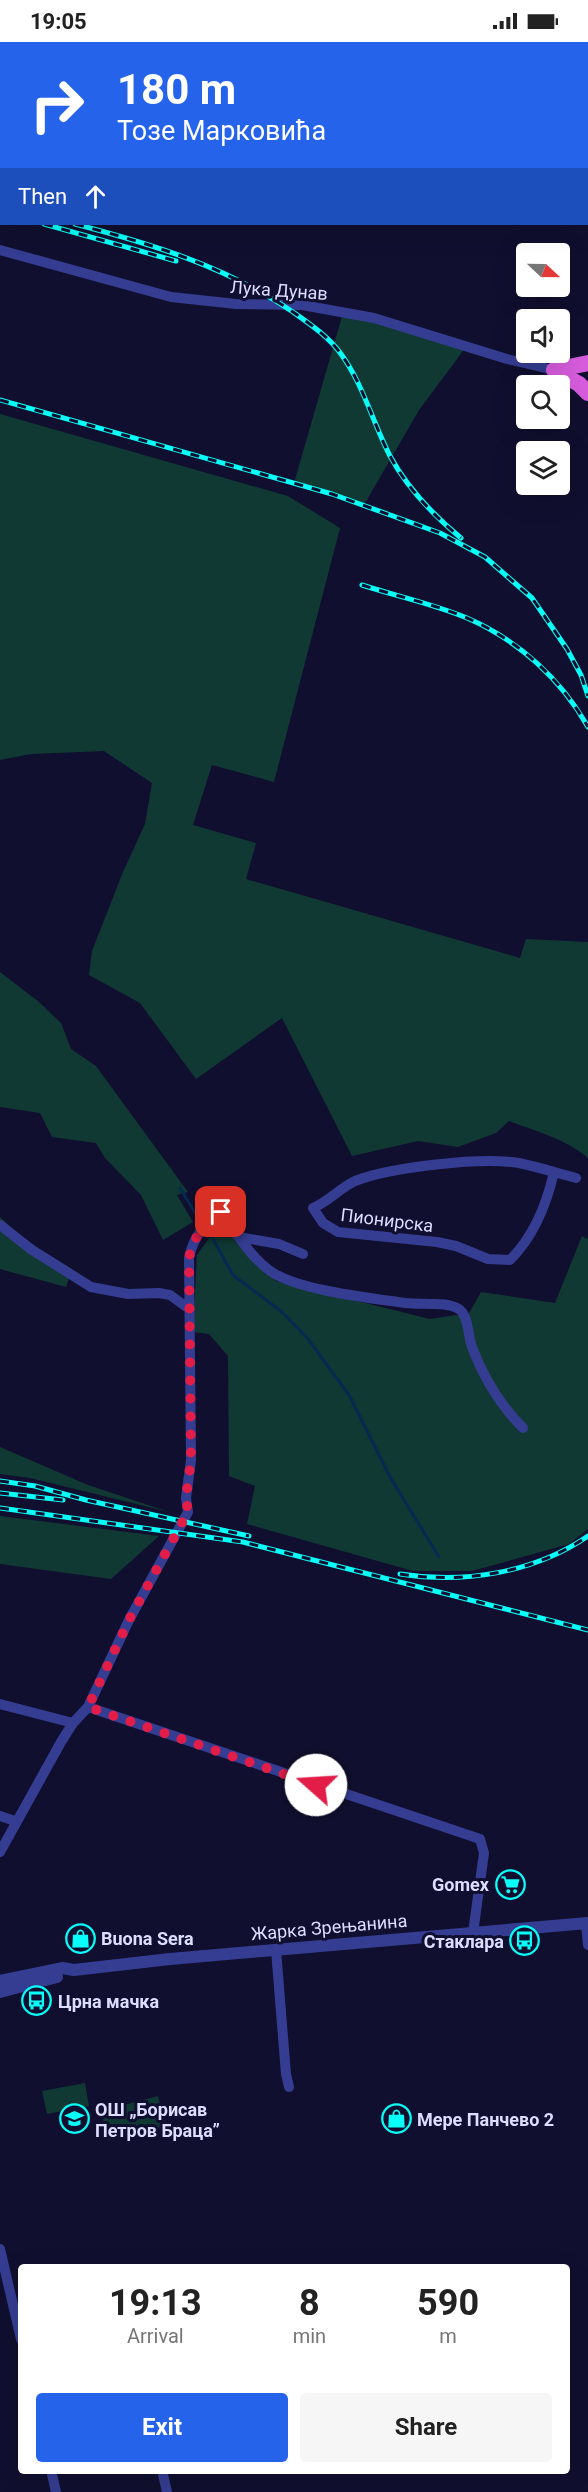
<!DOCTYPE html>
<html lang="en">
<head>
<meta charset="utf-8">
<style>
  :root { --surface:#fff; --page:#f6f6f6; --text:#222; --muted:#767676; --accent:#2563eb }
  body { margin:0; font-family:Roboto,sans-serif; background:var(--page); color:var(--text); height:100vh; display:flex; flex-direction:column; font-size:22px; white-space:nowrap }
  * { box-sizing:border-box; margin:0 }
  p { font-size:20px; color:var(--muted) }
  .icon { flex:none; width:33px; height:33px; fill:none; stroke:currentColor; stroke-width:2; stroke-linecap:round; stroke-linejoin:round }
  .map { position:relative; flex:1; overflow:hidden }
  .drawer { position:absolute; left:18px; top:2222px; width:552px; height:210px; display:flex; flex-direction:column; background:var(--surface); border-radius:6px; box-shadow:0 6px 24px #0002 }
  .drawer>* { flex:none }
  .top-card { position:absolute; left:0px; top:0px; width:588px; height:183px; box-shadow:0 6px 24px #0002; background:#2563eb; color:#fff; overflow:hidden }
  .needle { width:39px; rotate:112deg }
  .controls { position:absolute; left:516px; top:201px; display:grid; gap:12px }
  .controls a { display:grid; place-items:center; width:54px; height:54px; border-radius:6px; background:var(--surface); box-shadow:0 6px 24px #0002; font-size:30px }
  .pin { position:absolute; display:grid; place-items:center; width:51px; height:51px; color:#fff; margin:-26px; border-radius:12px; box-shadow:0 3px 9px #0006 }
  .me { position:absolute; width:66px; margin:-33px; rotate:289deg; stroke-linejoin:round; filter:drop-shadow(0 0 4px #0008) }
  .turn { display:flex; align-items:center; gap:21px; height:126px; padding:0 18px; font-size:27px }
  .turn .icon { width:78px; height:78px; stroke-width:2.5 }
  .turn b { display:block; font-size:42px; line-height:51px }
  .then { display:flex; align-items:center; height:57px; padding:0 18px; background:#0003; gap:12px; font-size:22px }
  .eta { display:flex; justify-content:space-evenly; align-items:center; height:102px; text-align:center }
  .eta b { font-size:36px; font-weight:700; line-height:42px }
  .cta { display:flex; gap:12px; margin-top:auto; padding:12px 18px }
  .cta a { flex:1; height:69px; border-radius:6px; background:var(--accent); color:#fff; font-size:24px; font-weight:700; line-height:69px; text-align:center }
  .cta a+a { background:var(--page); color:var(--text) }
  .status { display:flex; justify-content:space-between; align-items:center; height:42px; padding:0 30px; background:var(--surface); direction:ltr }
  .status svg { height:16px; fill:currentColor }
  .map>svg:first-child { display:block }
  .green { fill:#113933 }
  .water { fill:#052a51 }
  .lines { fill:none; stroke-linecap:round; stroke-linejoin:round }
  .stream { stroke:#052a51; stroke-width:3 }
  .minor { stroke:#353d92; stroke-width:10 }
  .tertiary { stroke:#353d92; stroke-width:12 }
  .trunk { stroke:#d85dde; stroke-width:16 }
  .rail-casing { stroke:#08fff9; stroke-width:5 }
  .rail { stroke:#100f2f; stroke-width:3; stroke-dasharray:9; stroke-linecap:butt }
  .route { stroke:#e11d48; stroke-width:10; stroke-dasharray:0 18 }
  .labels { text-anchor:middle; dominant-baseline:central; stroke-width:6; stroke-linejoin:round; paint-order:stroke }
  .street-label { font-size:18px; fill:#dcddff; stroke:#100f2f }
  .poi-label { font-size:18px; font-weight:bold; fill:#dcddff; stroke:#100f2f; text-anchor:start }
</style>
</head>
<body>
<div class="status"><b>19:05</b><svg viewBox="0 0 49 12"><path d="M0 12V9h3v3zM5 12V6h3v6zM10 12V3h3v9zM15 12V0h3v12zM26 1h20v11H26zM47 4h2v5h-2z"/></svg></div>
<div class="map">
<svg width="588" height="2450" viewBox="0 0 588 2450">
  <rect width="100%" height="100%" fill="#100f2f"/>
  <path class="green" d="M343,271L466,305L419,368L364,463L294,441Z
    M0,372L288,454L340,486L274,740L212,723L193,783L256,801L246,837L520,916L526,897L588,900V1116C566,1097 535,1089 509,1079L496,1091L458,1105L418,1099L352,1114L282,976L196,1037L140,961L89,933L92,909L123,830L145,782L152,741L104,709L31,712L0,718Z
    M0,930L39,960L61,981L71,1007L96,1024L188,1150L177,1153L193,1180L163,1198L141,1153L105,1116L96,1101L52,1095L40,1071L0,1065Z
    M0,1175L26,1199L72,1227L66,1245L0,1227Z
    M221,1179L276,1239L430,1277L469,1271L481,1250L555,1261L582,1194L588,1197V1487L569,1502L472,1529H413L247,1482L255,1444L229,1434L228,1314L209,1292L193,1290L197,1213Z
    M0,1405L88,1443L169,1470L30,1436L0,1432Z
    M0,1474L159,1494L111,1537L0,1522Z
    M85,2041L89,2064L47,2072L42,2049Z
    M158,2054L165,2084L108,2098L101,2069Z"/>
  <path class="water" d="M0,0H172L2,2L1,151Z"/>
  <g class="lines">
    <path class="stream" d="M180,1146L197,1174
      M209,1190L233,1233L282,1270L308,1297L349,1353L390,1435L439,1515"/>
    <path class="minor" d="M0,208L171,255L236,262L302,263L374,276L507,317L554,328
      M554,1130C547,1161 533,1195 510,1218L488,1217L456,1204L437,1200L338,1190L323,1181L313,1166C329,1159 340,1146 355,1139C391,1125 481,1115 519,1121C538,1125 557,1131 576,1136
      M0,1183L32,1208L91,1245L128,1252L159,1251L170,1253L188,1266
      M239,1195L279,1202L303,1212
      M0,1662L73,1681
      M88,1665L480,1797L484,1811L473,1891
      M0,1774L15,1779
      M0,1810L61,1700L73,1681L88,1665L129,1578L188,1470L186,1456L191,1418L189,1216C193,1195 204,1183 221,1170C236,1191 253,1219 275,1232C305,1249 370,1256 405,1261C421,1263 445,1259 459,1267C469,1274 468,1295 472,1305C483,1334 501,1364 523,1386
      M586,1882L588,1903
      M276,1908L286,2032L289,2045
      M0,2207L21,2297
      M51,2428L56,2450
      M162,2428L167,2450"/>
    <path class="tertiary" d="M0,1939L62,1926L74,1928L170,1917L588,1881
      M0,1950L57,1935"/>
    <path class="trunk" d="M554,328L579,342L588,351
      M554,328L588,321"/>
    <defs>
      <path id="rail" d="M0,169H2
        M44,182L176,219
        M75,182C152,202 227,225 293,270C310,282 329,295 341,312C363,342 373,381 390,414C408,447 433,473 461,496
        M0,358L332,452L440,491L485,515L532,556L567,607L581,633L588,654
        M362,543C396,554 434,562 467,576C518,598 561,637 588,685
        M0,1439L35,1444L86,1458L249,1494
        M0,1451L63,1458
        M0,1466L243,1500L588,1588
        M400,1532C464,1542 534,1531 588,1494"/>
    </defs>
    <use href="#rail" class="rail-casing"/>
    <use href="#rail" class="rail"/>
  </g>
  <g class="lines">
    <path class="route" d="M221,1170C204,1183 193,1195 189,1216L191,1418L186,1456L188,1470L129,1578L88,1665L316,1743"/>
  </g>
  <defs>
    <symbol id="supermarket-ring" viewBox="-11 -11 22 22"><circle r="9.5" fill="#100f2f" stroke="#08fff9" stroke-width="1.5"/><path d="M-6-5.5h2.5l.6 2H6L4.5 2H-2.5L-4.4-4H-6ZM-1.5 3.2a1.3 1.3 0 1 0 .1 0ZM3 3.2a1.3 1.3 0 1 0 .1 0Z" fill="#08fff9"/></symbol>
    <symbol id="shop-ring" viewBox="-11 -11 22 22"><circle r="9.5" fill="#100f2f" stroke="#08fff9" stroke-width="1.5"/><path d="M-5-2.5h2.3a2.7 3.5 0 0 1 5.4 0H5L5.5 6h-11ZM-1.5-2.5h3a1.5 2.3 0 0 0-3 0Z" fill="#08fff9"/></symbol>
    <symbol id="bus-ring" viewBox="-11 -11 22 22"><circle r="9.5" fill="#100f2f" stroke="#08fff9" stroke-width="1.5"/><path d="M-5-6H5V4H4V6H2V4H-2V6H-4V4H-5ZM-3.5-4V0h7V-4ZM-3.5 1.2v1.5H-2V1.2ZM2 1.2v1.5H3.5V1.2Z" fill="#08fff9"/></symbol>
    <symbol id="school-ring" viewBox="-11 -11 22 22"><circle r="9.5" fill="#100f2f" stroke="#08fff9" stroke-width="1.5"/><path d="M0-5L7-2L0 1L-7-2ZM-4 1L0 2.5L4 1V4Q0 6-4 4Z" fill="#08fff9"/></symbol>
  </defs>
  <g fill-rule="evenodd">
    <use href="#supermarket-ring" x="494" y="1826" width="33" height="33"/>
    <use href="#shop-ring" x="64" y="1880" width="33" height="33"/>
    <use href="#bus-ring" x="508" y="1882" width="33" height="33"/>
    <use href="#bus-ring" x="20" y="1942" width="33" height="33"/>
    <use href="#school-ring" x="58" y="2060" width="33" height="33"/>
    <use href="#shop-ring" x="380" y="2060" width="33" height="33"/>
  </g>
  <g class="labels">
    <g class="street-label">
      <text transform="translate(279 248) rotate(4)">Лука Дунав</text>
      <text transform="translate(387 1178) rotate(7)">Пионирска</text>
      <text transform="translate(329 1885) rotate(-5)">Жарка Зрењанина</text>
    </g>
    <g class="poi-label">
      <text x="489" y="1842" text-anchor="end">Gomex</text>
      <text x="101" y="1896">Buona Sera</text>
      <text x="504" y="1899" text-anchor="end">Стаклара</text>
      <text x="58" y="1959">Црна мачка</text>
      <text x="95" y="2067">ОШ „Борисав<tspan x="95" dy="21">Петров Браца”</tspan></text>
      <text x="417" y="2077">Мере Панчево 2</text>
    </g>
  </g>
</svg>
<div class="controls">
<a><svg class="needle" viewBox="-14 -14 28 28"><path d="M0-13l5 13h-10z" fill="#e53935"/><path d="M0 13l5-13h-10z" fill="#767676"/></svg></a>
<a><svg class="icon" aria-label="sound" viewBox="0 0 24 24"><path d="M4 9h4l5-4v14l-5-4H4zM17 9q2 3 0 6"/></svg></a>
<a><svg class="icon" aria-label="search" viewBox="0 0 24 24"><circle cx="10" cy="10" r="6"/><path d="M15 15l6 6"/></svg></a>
<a><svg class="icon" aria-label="layers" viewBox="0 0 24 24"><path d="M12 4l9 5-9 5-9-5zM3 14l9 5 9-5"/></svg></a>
</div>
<div class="pin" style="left:221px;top:1170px;background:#d93025"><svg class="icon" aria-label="arrive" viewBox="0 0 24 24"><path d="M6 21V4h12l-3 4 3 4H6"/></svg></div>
<svg class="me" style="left:316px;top:1743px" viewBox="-20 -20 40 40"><circle r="19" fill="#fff"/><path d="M0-13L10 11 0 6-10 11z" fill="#e11d48"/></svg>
<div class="top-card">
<div class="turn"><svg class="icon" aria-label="right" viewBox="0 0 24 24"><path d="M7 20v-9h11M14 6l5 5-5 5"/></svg><div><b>180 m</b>Тозе Марковића</div></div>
<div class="then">Then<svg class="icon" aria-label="ahead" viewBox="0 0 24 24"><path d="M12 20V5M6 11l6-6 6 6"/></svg></div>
</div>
<section class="drawer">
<div class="eta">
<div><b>19:13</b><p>Arrival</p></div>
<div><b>8</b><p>min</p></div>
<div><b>590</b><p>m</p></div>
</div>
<div class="cta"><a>Exit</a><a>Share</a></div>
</section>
</div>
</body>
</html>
